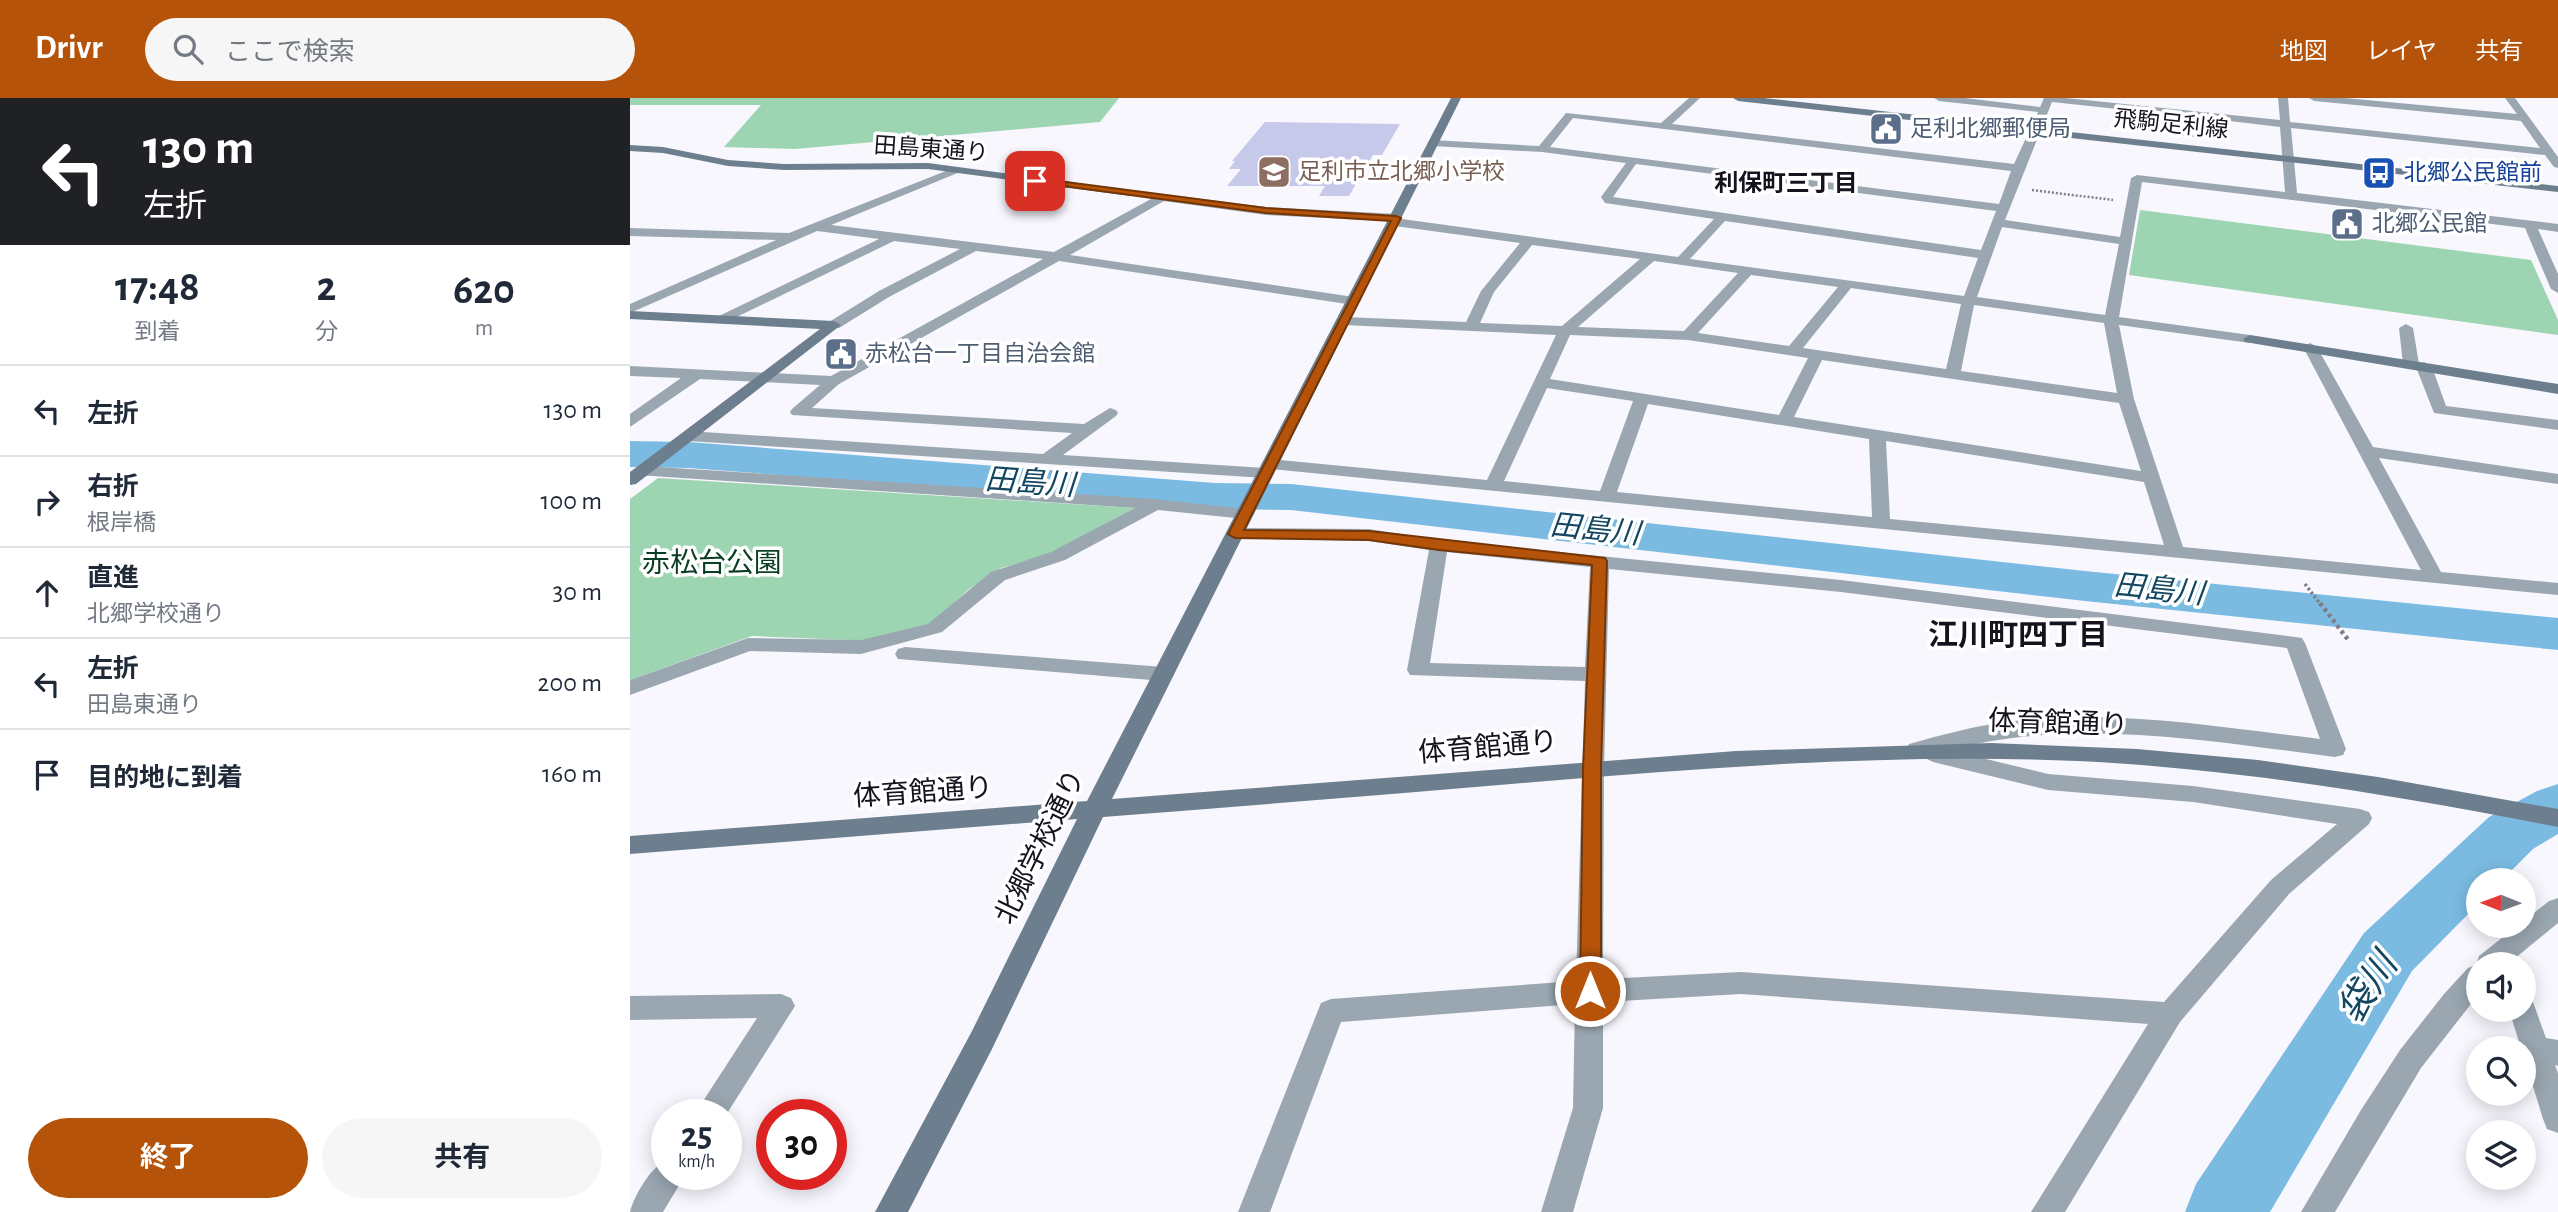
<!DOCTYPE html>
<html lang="ja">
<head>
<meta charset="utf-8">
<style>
  :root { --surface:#fff; --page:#f6f6f7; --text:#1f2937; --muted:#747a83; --line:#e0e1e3; --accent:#b45309 }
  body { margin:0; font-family:"Alegreya Sans","Noto Sans JP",sans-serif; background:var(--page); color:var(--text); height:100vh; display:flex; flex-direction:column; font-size:26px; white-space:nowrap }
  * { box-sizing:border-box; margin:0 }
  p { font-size:23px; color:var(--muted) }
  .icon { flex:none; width:38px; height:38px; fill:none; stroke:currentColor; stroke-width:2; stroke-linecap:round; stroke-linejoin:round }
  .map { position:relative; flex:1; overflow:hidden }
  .drawer { display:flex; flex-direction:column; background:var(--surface); width:630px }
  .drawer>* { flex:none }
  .guide { background:#202124; color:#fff; overflow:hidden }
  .needle { width:46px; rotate:271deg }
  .tools { position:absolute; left:1836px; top:770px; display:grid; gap:14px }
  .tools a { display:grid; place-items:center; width:70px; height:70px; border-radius:50%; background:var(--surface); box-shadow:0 4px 18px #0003; font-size:35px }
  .speed { position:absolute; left:21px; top:1001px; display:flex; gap:14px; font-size:35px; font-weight:700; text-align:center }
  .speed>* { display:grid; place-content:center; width:91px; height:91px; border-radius:50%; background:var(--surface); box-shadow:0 4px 18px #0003; line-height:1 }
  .speed small { font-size:18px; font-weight:400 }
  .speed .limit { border:10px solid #d22; background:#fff; color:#111 }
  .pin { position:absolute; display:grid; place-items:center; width:60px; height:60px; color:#fff; margin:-30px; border-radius:14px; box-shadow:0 4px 10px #0006 }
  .me { position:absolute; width:77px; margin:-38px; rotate:0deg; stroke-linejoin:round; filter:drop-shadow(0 0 5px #0008) }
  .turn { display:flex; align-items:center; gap:24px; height:147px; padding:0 28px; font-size:32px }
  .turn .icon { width:91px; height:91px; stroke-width:2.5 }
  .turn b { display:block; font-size:49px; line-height:60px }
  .eta { display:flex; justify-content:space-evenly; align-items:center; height:119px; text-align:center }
  .eta b { font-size:42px; font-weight:700; line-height:49px }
  .action { display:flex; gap:14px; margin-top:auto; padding:14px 28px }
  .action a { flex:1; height:80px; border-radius:42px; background:var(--accent); color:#fff; font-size:28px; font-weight:700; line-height:80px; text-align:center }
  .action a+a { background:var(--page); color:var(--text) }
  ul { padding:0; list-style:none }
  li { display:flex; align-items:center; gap:21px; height:91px; padding:0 28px; border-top:2px solid var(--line) }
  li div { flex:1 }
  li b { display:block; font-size:26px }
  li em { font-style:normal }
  header { display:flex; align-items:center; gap:42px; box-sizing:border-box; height:98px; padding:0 35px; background:var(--accent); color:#fff }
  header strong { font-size:33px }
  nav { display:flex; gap:38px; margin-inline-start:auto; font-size:24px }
  .search { width:490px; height:63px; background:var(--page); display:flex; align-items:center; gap:18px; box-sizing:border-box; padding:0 24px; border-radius:38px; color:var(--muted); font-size:26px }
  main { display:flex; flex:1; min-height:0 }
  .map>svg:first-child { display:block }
  .green { fill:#9dd4b1 }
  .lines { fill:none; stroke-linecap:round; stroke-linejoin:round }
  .river { fill:#7bbbe2; fill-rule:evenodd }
  .building { fill:#c6c9ea }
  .path-far2 { stroke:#7f7c86; stroke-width:2.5; stroke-dasharray:2 2; stroke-linecap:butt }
  .path-far1 { stroke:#7f7c86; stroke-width:3.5; stroke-dasharray:2.5 2.5; stroke-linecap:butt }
  .path { stroke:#7f7c86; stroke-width:4.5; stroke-dasharray:3.5 3.5; stroke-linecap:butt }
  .street { fill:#9aa7b1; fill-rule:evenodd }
  .secondary { fill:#6d7f8e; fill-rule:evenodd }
  .route { fill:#b45309; stroke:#753606; stroke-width:2 }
  .labels { text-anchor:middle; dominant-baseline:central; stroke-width:7; stroke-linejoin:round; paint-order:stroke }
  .far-street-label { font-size:23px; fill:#16121e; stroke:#fff }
  .far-service-label { font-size:23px; fill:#4e5e75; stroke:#fff; text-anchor:start }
  .far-education-label { font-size:23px; fill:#785e54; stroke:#fff; text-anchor:start }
  .far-transit-label { font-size:23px; fill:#164399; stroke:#fff; text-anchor:start }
  .far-neighbourhood-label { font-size:24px; font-weight:bold; fill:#16121e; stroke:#fff }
  .park-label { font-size:28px; fill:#0a3e24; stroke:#fff }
  .street-label { font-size:28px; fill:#16121e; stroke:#fff }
  .water-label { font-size:30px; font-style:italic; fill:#134661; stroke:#fff }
  .neighbourhood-label { font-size:30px; font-weight:bold; fill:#16121e; stroke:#fff }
  .near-water-label { font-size:37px; font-style:italic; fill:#134661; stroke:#fff }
</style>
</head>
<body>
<header>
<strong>Drivr</strong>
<div class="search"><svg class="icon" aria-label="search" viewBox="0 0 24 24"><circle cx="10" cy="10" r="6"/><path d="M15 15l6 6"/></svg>ここで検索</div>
<nav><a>地図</a><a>レイヤ</a><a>共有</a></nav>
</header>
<main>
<section class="drawer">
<div class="guide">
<div class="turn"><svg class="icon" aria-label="left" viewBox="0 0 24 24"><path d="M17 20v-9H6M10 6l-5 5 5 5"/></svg><div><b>130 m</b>左折</div></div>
</div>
<div class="eta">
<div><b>17:48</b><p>到着</p></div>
<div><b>2</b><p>分</p></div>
<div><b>620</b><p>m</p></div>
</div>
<ul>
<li><svg class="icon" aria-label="left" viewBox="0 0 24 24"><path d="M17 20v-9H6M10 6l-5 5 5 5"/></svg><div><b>左折</b></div><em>130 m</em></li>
<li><svg class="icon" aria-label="right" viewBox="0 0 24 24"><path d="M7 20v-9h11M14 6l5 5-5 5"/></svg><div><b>右折</b><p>根岸橋</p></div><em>100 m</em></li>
<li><svg class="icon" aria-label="ahead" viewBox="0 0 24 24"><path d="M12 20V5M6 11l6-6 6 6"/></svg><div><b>直進</b><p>北郷学校通り</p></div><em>30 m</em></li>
<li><svg class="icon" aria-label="left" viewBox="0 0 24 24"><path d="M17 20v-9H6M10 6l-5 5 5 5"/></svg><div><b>左折</b><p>田島東通り</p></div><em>200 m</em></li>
<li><svg class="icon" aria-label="arrive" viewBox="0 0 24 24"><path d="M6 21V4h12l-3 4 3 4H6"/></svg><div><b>目的地に到着</b></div><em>160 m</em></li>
</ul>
<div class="action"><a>終了</a><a>共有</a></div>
</section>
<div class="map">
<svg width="1928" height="1114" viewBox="0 0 1928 1114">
  <rect width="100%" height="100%" fill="#f9f7fe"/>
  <path class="green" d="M0,0H489L470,24L165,51L94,49L131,7H0Z
    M1510,112L1901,162L1928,222V237L1499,177Z
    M28,380L505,410L418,457L371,470L338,492L300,527L242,543L122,538L0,582V401Z"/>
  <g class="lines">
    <path class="river" d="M0,343L59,344L585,385L661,386L1455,473L1928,520V552L1455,503L661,412L585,411L59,370L0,369Z
      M1928,686V736L1903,751L1872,782H1848V806L1782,873L1640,1114H1555L1566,1086L1734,835L1859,719L1907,693Z"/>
  </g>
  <path class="building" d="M635,24L770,26L752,57H743L719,98H689L695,88H597L611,71H599L605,63H602Z"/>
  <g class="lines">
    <path class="path-far2" d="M1402,92L1483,102"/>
    <path class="path-far1" d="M1675,486L1691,507"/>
    <path class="path" d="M1690,505L1719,543"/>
    <path class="street" d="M1059,0H1070L1042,26L1384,66L1408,14L1309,3L1304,0H1335L1410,9L1414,0H1436L1650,22L1648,0H1658L1660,24L1910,50L1891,23L1684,3L1679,0H1715L1887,16L1875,0H1885L1928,59V70L1924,69L1915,57L1661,30L1667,95L1928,126V134L1908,131L1928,176V195L1921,191L1895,130L1512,84L1489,219L1620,237L1627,241L1620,245L1489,227L1504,301L1553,449L1791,472L1673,249L1680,245L1687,249L1743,349L1928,376V386L1749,360L1811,474L1928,485V497L641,371L644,375L635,380L58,343L50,338L58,333L413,356L442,335L162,317L160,314L162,311L190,287L70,281L0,329V316L51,280L0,278V268L201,278L413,161L346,153L259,199L209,230H199V224L249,193L330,151L264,143L94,225L87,221L89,218L249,141L187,133L0,215V206L146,142L0,138V130L159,135L326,69L330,70V74L201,127L424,154L521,101L497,97L495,95L501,92L636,109L767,116L771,117L772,121L1048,159L1084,121L975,105L971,99L996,65L912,54L802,48L797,45L802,42L909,48L936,15L1031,25ZM1422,4L1497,12L1495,29L1500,32L1593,42L1598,39L1600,23L1650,29L1655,94L1507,77L1501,80L1490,139L1375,122ZM1507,13L1590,22L1588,35L1505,26ZM943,20L1381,73L1369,106L920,49ZM1006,66L1366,113L1351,152L983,99ZM534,103L636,117L759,123L765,128L890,145L851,193L836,224L714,219L707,223L714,227L926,237L857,382L640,361L631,366L635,370L433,357L486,318L488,315L486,312L480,310L454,326L182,310L209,286L429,163L724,207L731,203L724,199L440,157ZM1095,123L1348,160L1334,198L1060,161ZM1372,129L1489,146L1475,217L1347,199ZM902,147L1010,161L932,228L850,225L864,194ZM1024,163L1108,175L1054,233L948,229ZM1121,177L1208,189L1159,248L1068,235ZM1221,190L1331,206L1316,271L1173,250ZM1344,207L1474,225L1487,295L1331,273ZM940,237L1058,242L1178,260L1149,317L920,281ZM1192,262L1489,305L1511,373L1164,319ZM917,290L1003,303L970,393L874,383ZM1018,306L1239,341L1242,419L987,394ZM1256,343L1514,384L1534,447L1260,421Z
      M1776,226L1783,230L1789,266L1794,264L1802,269L1816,308L1928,322V332L1804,315L1786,269L1781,271L1773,266L1769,230Z
      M13,368L525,401L615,411L624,416L615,421L528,412L435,462L375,482L312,534L231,556L120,553L0,597V582L118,540L231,542L298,526L361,474L421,454L505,410L7,377L4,373Z
      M605,430L739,431L809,442L1211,482L1665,539L1672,540L1675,545L1716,651L1713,657L1705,659C1578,643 1446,619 1319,652L1418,676L1563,688L1730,711L1739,714L1742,720L1739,726L1659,796L1550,924L1435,1114H1401L1518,926L1111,896L973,904V1010L943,1114H911L943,1010L945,906L711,924L640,1114H608L691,905L701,901L946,883L955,583L780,577L777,572L799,452L739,443L598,440L596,436L598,432ZM817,454L960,469L955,569L800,565ZM979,471L1211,494L1657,550L1690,641C1587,629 1481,610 1377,624C1344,628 1311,637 1279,646L1276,652L1279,658L1293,659L1303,664L1418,692L1563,704L1707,726L1641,782L1534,904L1111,874L973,881L974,671Z
      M275,549L533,569L541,571L544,576L541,581L533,583L268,561L265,556L268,551Z
      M1928,800V825L1878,866H1848V897L1791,970L1705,1114H1671L1731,1012L1770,952L1814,896L1838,870L1846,867L1849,858L1887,828H1894V823L1919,803Z
      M151,896L161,900L165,908L96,1017H64L127,920L0,922V898Z
      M1894,900L1903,904L1916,940L1928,942V968L1925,967L1928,975V1035L1917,1031L1913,1021L1894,959V950H1891L1879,912H1894Z
      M37,1062V1076H56L33,1114H0C4,1098 21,1068 37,1062Z"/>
    <path class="secondary" d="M821,0H831L482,701L1106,653L1361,645L1507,651L1628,662L1748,679L1928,711V729C1769,698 1610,671 1448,663C1267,655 1085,669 905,684C761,696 617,708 473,719L362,951L278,1114H245L342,933L447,721L0,756V738L457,703Z
      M1103,0H1134L1928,88V94L1108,3Z
      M0,47L33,49L98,62L154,66L298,65L501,92L507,95L501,98L298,71L154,72L98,68L33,55L0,53Z
      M0,213L204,223L211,227L6,386L0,387V374L190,231L0,221Z
      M1620,237L1928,286V296L1615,244L1613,241Z"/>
  </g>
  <path class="route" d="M405,80L636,110L766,118L771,120L614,432L739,433L975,460L977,463L971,671V893L968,899L960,901L953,899L950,893L953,671L962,467L809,452L739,442L605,440L598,436L761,123L636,115L402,84Z"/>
  <defs>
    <symbol id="civic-square" viewBox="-11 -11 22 22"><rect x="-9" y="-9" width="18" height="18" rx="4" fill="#5c6f8a" stroke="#fff"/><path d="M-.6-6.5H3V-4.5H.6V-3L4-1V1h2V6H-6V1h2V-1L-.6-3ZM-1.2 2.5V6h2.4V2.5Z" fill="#fff"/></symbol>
    <symbol id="school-square" viewBox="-11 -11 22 22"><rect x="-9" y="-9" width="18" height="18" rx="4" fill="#8d6e63" stroke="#fff"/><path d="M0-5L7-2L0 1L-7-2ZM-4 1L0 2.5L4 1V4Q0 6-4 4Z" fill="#fff"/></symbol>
    <symbol id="bus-square" viewBox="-11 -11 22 22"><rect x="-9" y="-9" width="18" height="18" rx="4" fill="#1a4fb4" stroke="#fff"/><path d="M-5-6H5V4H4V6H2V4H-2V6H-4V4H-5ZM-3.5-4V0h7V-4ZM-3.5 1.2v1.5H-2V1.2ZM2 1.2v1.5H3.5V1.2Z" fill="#fff"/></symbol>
  </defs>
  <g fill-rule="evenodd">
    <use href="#civic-square" x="1237" y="12" width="38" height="38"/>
    <use href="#school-square" x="625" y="55" width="38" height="38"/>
    <use href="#bus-square" x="1730" y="56" width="38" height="38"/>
    <use href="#civic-square" x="1698" y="107" width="38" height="38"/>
    <use href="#civic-square" x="192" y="237" width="38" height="38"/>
  </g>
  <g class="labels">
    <g class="far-street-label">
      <text transform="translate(1541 27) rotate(6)">飛駒足利線</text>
      <text transform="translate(301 52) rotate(4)">田島東通り</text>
    </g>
    <g class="far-service-label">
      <text x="1280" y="31">足利北郷郵便局</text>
      <text x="1742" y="126">北郷公民館</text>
      <text x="235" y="256">赤松台一丁目自治会館</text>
    </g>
    <g class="far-education-label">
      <text x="668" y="74">足利市立北郷小学校</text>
    </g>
    <g class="far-transit-label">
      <text x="1774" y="75">北郷公民館前</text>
    </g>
    <g class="far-neighbourhood-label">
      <text x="1156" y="86">利保町三丁目</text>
    </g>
    <g class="park-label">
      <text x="82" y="466">赤松台公園</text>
    </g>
    <g class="street-label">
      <text transform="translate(1428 626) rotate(2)">体育館通り</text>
      <text transform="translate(858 650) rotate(-5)">体育館通り</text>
      <text transform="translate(293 695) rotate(-4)">体育館通り</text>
      <text transform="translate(411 749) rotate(-64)">北郷学校通り</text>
    </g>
    <g class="water-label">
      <text transform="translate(400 385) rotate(4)">田島川</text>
      <text transform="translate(965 432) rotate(6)">田島川</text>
      <text transform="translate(1529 492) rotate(6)">田島川</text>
    </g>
    <g class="neighbourhood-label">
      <text x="1388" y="538">江川町四丁目</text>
    </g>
    <g class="near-water-label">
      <text transform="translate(1738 890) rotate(-56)">袋川</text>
    </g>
  </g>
</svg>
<div class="tools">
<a><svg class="needle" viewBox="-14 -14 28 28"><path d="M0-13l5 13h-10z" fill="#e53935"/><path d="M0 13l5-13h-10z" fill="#747a83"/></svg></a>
<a><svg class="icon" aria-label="sound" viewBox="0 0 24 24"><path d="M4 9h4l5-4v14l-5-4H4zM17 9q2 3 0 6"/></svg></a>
<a><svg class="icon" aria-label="search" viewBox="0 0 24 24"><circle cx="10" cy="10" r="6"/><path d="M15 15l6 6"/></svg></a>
<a><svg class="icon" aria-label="layers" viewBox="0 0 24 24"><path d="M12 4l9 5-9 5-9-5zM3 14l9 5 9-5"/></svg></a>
</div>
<div class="speed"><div>25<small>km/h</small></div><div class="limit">30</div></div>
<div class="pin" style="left:405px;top:83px;background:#d93025"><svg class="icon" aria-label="arrive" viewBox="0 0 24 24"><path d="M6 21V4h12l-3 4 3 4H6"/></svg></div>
<svg class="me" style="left:960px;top:893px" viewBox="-20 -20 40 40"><circle r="17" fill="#b45309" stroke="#fff" stroke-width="3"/><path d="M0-11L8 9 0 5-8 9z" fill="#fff"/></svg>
</div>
</main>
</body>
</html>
